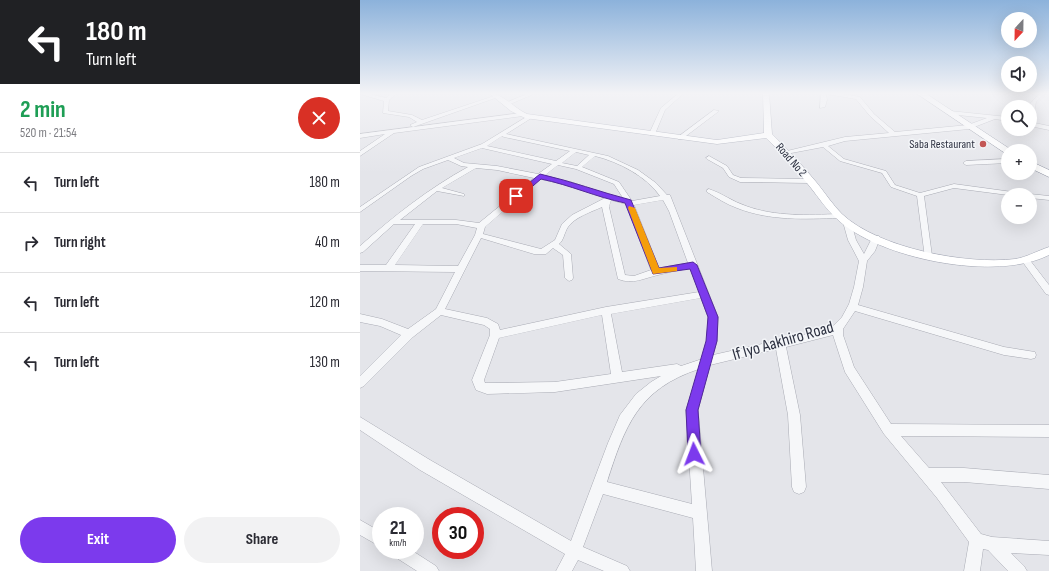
<!DOCTYPE html>
<html lang="en">
<head>
<meta charset="utf-8">
<style>
  :root { --surface:#fff; --page:#f2f2f3; --text:#2b2b33; --muted:#7c7c81; --line:#e1e1e2; --accent:#7c3aed }
  body { margin:0; font-family:"Sofia Sans Condensed",sans-serif; background:var(--page); color:var(--text); height:100vh; display:flex; flex-direction:column; font-size:15px; white-space:nowrap }
  * { box-sizing:border-box; margin:0 }
  p { font-size:13px; color:var(--muted) }
  .icon { flex:none; width:22px; height:22px; fill:none; stroke:currentColor; stroke-width:2; stroke-linecap:round; stroke-linejoin:round }
  .map { position:relative; flex:1; overflow:hidden }
  .sheet { display:flex; flex-direction:column; background:var(--surface); width:360px }
  .sheet>* { flex:none }
  .hud { background:#202124; color:#fff; overflow:hidden }
  .needle { width:26px; rotate:202deg }
  .tools { position:absolute; left:641px; top:12px; display:grid; gap:8px }
  .tools a { display:grid; place-items:center; width:36px; height:36px; border-radius:50%; background:var(--surface); box-shadow:0 4px 16px #0002; font-size:20px }
  .speed { position:absolute; left:12px; top:507px; display:flex; gap:8px; font-size:20px; font-weight:700; text-align:center }
  .speed>* { display:grid; place-content:center; width:52px; height:52px; border-radius:50%; background:var(--surface); box-shadow:0 4px 16px #0002; line-height:1 }
  .speed small { font-size:10px; font-weight:400 }
  .speed .limit { border:6px solid #d22; background:#fff; color:#111 }
  .pin { position:absolute; display:grid; place-items:center; width:34px; height:34px; color:#fff; margin:-17px; border-radius:8px; box-shadow:0 2px 6px #0006 }
  .me { position:absolute; width:44px; margin:-22px; rotate:357deg; stroke-linejoin:round; filter:drop-shadow(0 0 3px #0008) }
  .turn { display:flex; align-items:center; gap:14px; height:84px; padding:0 20px; font-size:18px }
  .turn .icon { width:52px; height:52px; stroke-width:2.5 }
  .turn b { display:block; font-size:28px; line-height:34px }
  .round { display:grid; place-items:center; flex:none; width:42px; height:42px; border-radius:21px; background:var(--page) }
  .overview { display:flex; align-items:center; justify-content:space-between; height:68px; padding:0 20px }
  h1 { font-size:24px; font-weight:700; line-height:30px; color:#1e9e55 }
  .action { display:flex; gap:8px; margin-top:auto; padding:8px 20px }
  .action a { flex:1; height:46px; border-radius:24px; background:var(--accent); color:#fff; font-size:16px; font-weight:700; line-height:46px; text-align:center }
  .action a+a { background:var(--page); color:var(--text) }
  ul { padding:0; list-style:none }
  li { display:flex; align-items:center; gap:12px; height:60px; padding:0 20px; border-top:1px solid var(--line) }
  li div { flex:1 }
  li b { display:block; font-size:15px }
  li em { font-style:normal }
  main { display:flex; flex:1; min-height:0 }
  .map>svg:first-child { display:block }
  .lines { fill:none; stroke-linecap:round; stroke-linejoin:round }
  .minor-casing { stroke:#a9abb4; stroke-width:1 }
  .major-casing { stroke:#a4a8b5; stroke-width:1 }
  .highway-casing { stroke:#8c91a0; stroke-width:1 }
  .minor { fill:#f6f7f9; fill-rule:evenodd }
  .major { fill:#fff; fill-rule:evenodd }
  .highway { fill:#fff; fill-rule:evenodd }
  .route { fill:#7c3aed; stroke:#51269a }
  .slow { fill:#f59e0b }
  .poi-dot { fill:#c35655; stroke:#f3f5f8; stroke-width:1.5 }
  .labels { text-anchor:middle; dominant-baseline:central; stroke-width:3; stroke-linejoin:round; paint-order:stroke }
  .far-poi-label { font-size:12px; fill:#2d3141; stroke:#f3f5f8; text-anchor:end }
  .far-street-label { font-size:12px; fill:#2d3141; stroke:#f3f5f8 }
  .near-street-label { font-size:17px; fill:#2d3141; stroke:#f3f5f8 }
</style>
</head>
<body>
<main>
<section class="sheet">
<div class="hud">
<div class="turn"><svg class="icon" aria-label="left" viewBox="0 0 24 24"><path d="M17 20v-9H6M10 6l-5 5 5 5"/></svg><div><b>180 m</b>Turn left</div></div>
</div>
<div class="overview"><div><h1>2 min</h1><p>520 m · 21:54</p></div><a class="round" style="background:#d93025;color:#fff"><svg class="icon" aria-label="close" viewBox="0 0 24 24"><path d="M6 6l12 12M18 6L6 18"/></svg></a></div>
<ul>
<li><svg class="icon" aria-label="left" viewBox="0 0 24 24"><path d="M17 20v-9H6M10 6l-5 5 5 5"/></svg><div><b>Turn left</b></div><em>180 m</em></li>
<li><svg class="icon" aria-label="right" viewBox="0 0 24 24"><path d="M7 20v-9h11M14 6l5 5-5 5"/></svg><div><b>Turn right</b></div><em>40 m</em></li>
<li><svg class="icon" aria-label="left" viewBox="0 0 24 24"><path d="M17 20v-9H6M10 6l-5 5 5 5"/></svg><div><b>Turn left</b></div><em>120 m</em></li>
<li><svg class="icon" aria-label="left" viewBox="0 0 24 24"><path d="M17 20v-9H6M10 6l-5 5 5 5"/></svg><div><b>Turn left</b></div><em>130 m</em></li>
</ul>
<div class="action"><a>Exit</a><a>Share</a></div>
</section>
<div class="map">
<svg width="689" height="571" viewBox="0 0 689 571">
  <rect width="100%" height="100%" fill="#e4e5ea"/>
  <g class="lines">
    <defs>
      <path id="minor" d="M0,93H6L26,98L32,93H37L29,100L28,111L52,115L62,120L134,96L138,97L53,127L50,125L57,122L49,117L23,113L24,101L0,94Z
        M169,93H176L148,105L143,104Z
        M319,93H324L305,110L295,134L290,135L289,134L301,108Z
        M461,93H477L500,97L514,114L535,132L608,125L627,118L588,114V112L590,111L648,117V121L635,119L609,129L485,141L468,146L484,159L526,171L535,185L560,193L594,184L660,193L664,195H648L594,188L564,196L572,256L571,258H565L557,196L531,187L522,173L480,161L463,147L426,154L423,152L485,137L529,133L510,116L496,99L466,94L467,100L465,107L460,108Z
        M680,93H685L676,102L673,118L670,120V104Z
        M354,110L359,111L322,139H318V137Z
        M161,113L164,115L163,116L34,133L0,156V151L25,134L0,138V134Z
        M168,116L173,117L146,134L248,156L278,170L296,183L307,195H310L358,317L357,341L353,355L460,331L473,326L482,317L489,304L494,287L499,261L488,240L483,222L487,220L491,222L496,240L504,254L513,236H519L520,238L515,251L507,261L503,287L498,305L644,347L675,352L676,355L675,358L671,359L644,355L495,311L483,329V335L494,367L531,424L689,425V437L541,436L569,468H604L689,475V489L604,482H581L621,534L632,537L689,541V555L651,553L664,566L667,571H648L628,550L623,549L620,571H604L609,542L577,498L524,434L485,372L473,335L426,347L440,415L446,487L444,492L439,494L434,492L432,487L428,415L416,349L350,365L338,410L352,571H336L333,518L243,494L223,547L267,566L270,571H244L218,560L212,571H196L205,554L60,470L0,430V417L70,460L211,541L248,443L260,415L276,394L291,382L301,376L195,392L127,394L116,390L112,380L130,335V329L124,325L81,315L53,337L4,386L0,388V376L41,335L20,326L0,322V314L22,319L48,329L76,309L95,272L0,271V265H26L55,224H34L3,252L0,253V246C34,216 68,189 108,167L101,166L88,160L63,169L51,176L0,212V207L59,167L122,144ZM142,136L144,137L210,151L196,161L127,146ZM122,148L192,164L178,174L137,166L104,163L94,158ZM216,152L229,155L217,166L202,163ZM235,156C259,162 286,176 300,196L272,201L259,182L222,167ZM198,165L216,169L254,184L263,198L250,195L211,182L184,176ZM116,168L137,170L174,178L119,223L96,220H40L77,191L104,196V194L82,188ZM180,179L207,185L245,198L212,215L202,224L195,240L181,249L123,234L125,227ZM251,200L266,204L291,270L274,276L265,275L249,207ZM303,200L309,211L328,263L299,268L274,205ZM242,207L258,279C273,285 284,278 298,275C309,272 320,270 330,268L339,292L246,307L140,330L138,324L127,318L85,309L121,238L174,254H186L193,248L203,255L205,278L209,281L212,280L213,278L211,254L199,244C204,240 204,233 208,227C215,217 231,212 242,207ZM63,224H96L117,228L115,235L98,266L35,265ZM341,298L348,317L347,341L342,359L321,366L317,364L262,372L251,314ZM242,315L251,374L195,382L125,383L124,380L139,338ZM339,369L326,410L332,504L247,482C265,426 278,389 339,369Z
        M670,122L689,126V130L670,126Z
        M349,156L367,166L373,175L381,178L449,179L452,181L449,183L380,182L369,177L363,168L347,159L346,158Z
        M648,159V163L606,165L603,163L606,161Z
        M349,189C362,193 373,202 386,206C416,217 448,215 479,214L483,216L479,218C445,219 410,221 377,208C366,204 357,198 347,192V190Z
        M670,194L689,196V200L670,198V195H667Z
        M666,258L669,259L689,285V295L686,294L662,261Z
        M0,520L21,532V547L0,535Z
        M30,550H51L76,566L79,571H57L32,555Z"/>
      <path id="major" d="M129,93C142,93 154,108 167,114L357,140L404,133L403,93H409L412,134C428,150 443,166 457,183C465,193 473,205 482,214C518,248 607,265 655,259C667,257 677,251 689,247V255C636,282 518,259 476,218C466,209 459,198 451,188C437,170 422,153 406,138L357,144L165,118L151,111Z"/>
      <path id="highway" d="M556,93H565L653,151H648V154L645,153Z
        M670,161L689,170V177L670,168Z"/>
    </defs>
    <use href="#minor" class="minor-casing"/>
    <use href="#major" class="major-casing"/>
    <use href="#highway" class="highway-casing"/>
    <use href="#minor" class="minor"/>
    <use href="#major" class="major"/>
    <use href="#highway" class="highway"/>
  </g>
  <linearGradient id="sky" x2="0" y2="1"><stop stop-color="#8cb2db"/><stop offset="0.54" stop-color="#f3f3f6"/><stop offset="1" stop-color="#f3f3f6" stop-opacity="0"/></linearGradient>
  <rect width="689" height="173" fill="url(#sky)"/>
  <path class="route" d="M180,174C211,181 240,192 271,200L299,268L333,262L337,265L358,317L357,341L338,410L341,454L339,458L334,460L330,458L328,454L326,410L346,341L348,317L330,269L293,274L265,203C236,197 210,185 181,179L159,198H154V195Z"/>
  <path class="slow" d="M269,206L275,208L299,268L317,267V271L293,274L268,208Z"/>
  <circle class="poi-dot" cx="623" cy="144" r="4"/>
  <g class="labels">
    <g class="far-poi-label">
      <text x="615" y="144">Saba Restaurant</text>
    </g>
    <g class="far-street-label">
      <text transform="translate(431 160) rotate(49)">Road No 2</text>
    </g>
    <g class="near-street-label">
      <text transform="translate(423 341) rotate(-16)">If Iyo Aakhiro Road</text>
    </g>
  </g>
</svg>
<div class="tools">
<a><svg class="needle" viewBox="-14 -14 28 28"><path d="M0-13l5 13h-10z" fill="#e53935"/><path d="M0 13l5-13h-10z" fill="#7c7c81"/></svg></a>
<a><svg class="icon" aria-label="sound" viewBox="0 0 24 24"><path d="M4 9h4l5-4v14l-5-4H4zM17 9q2 3 0 6"/></svg></a>
<a><svg class="icon" aria-label="search" viewBox="0 0 24 24"><circle cx="10" cy="10" r="6"/><path d="M15 15l6 6"/></svg></a>
<a>+</a>
<a>−</a>
</div>
<div class="speed"><div>21<small>km/h</small></div><div class="limit">30</div></div>
<div class="pin" style="left:156px;top:196px;background:#d93025"><svg class="icon" aria-label="arrive" viewBox="0 0 24 24"><path d="M6 21V4h12l-3 4 3 4H6"/></svg></div>
<svg class="me" style="left:334px;top:454px" viewBox="-20 -20 40 40"><path d="M0-17L14 15 0 8-14 15z" fill="#7c3aed" stroke="#fff" stroke-width="4"/></svg>
</div>
</main>
</body>
</html>
